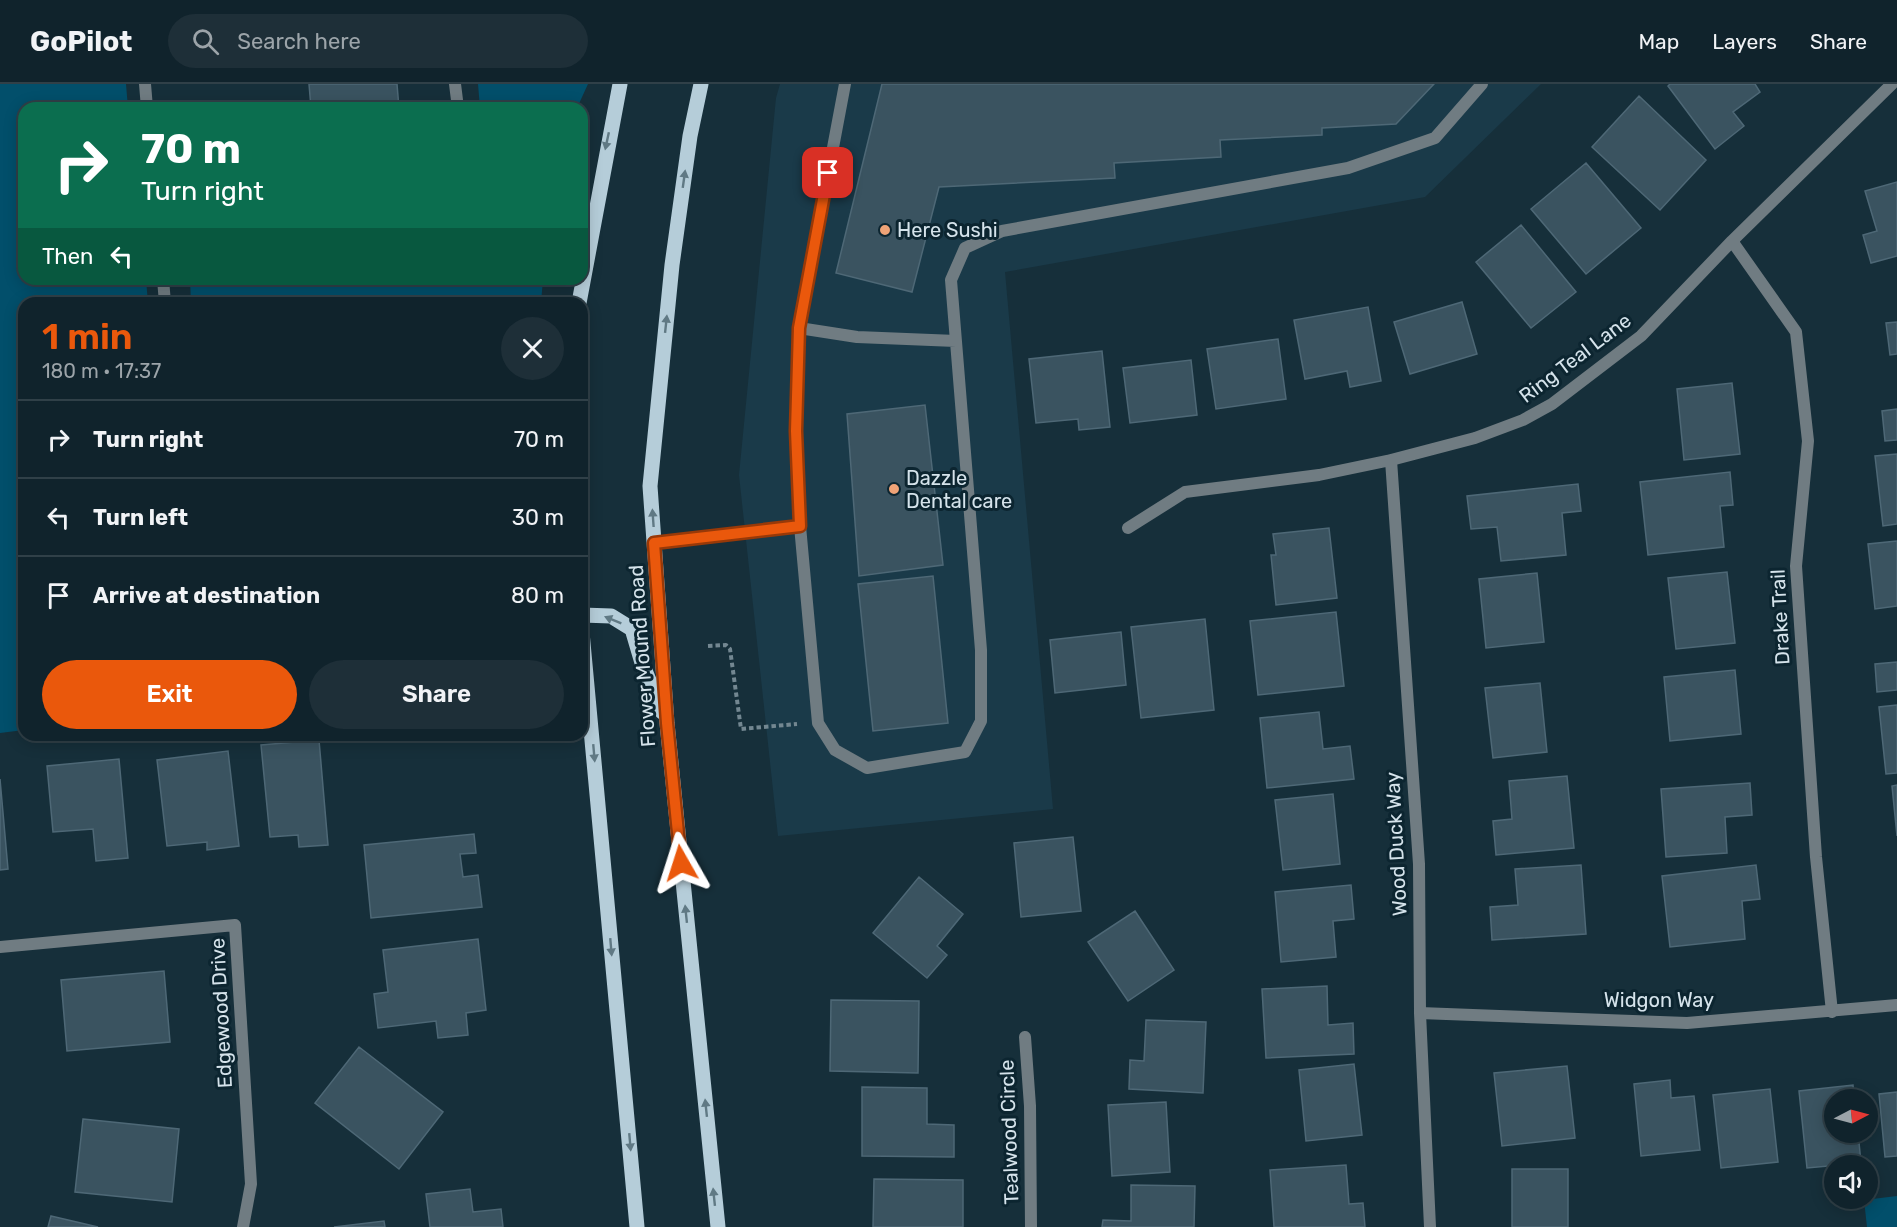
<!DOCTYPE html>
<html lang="en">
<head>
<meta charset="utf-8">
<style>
  :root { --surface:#10232c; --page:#1e2f38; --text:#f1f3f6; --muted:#9ca4a9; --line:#304048; --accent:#ea580c }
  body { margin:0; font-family:Rubik,sans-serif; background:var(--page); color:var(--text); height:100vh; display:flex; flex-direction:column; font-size:22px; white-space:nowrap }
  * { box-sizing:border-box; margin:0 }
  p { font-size:20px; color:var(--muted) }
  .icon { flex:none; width:33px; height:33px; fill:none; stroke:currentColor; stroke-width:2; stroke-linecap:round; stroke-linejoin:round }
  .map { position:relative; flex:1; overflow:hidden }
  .sheet { position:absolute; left:18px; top:213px; width:570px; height:444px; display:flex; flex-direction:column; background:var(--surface); border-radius:18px; box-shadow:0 3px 15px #0003,0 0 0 2px var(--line) }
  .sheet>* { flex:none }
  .top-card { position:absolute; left:18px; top:18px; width:570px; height:183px; border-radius:18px; box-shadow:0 3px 15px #0003,0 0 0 2px var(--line); background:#0b6e4f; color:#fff; overflow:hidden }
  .needle { width:39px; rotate:84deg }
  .fabs { position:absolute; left:1824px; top:1005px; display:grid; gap:12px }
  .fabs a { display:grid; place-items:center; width:54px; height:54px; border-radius:50%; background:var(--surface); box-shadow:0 3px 15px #0003,0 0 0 2px var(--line); font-size:30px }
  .pin { position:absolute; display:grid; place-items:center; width:51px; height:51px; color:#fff; margin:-26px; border-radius:12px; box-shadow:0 3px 9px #0006 }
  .me { position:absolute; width:66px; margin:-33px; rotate:354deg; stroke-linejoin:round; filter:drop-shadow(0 0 4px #0008) }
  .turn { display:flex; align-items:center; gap:21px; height:126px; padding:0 24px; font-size:27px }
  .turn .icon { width:78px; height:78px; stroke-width:2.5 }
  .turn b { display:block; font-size:42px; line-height:51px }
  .then { display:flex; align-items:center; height:57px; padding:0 24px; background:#0003; gap:12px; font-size:22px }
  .round { display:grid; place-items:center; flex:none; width:63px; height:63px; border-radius:32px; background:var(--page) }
  .summary { display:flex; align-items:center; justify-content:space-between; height:102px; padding:0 24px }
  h1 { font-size:36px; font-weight:600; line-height:45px; color:var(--accent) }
  .action { display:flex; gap:12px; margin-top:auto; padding:12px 24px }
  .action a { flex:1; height:69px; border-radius:36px; background:var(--accent); color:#fff; font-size:24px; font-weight:600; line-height:69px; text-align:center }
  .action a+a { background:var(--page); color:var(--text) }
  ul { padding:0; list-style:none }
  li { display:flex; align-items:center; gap:18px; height:78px; padding:0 24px; border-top:2px solid var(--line) }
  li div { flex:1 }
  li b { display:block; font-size:22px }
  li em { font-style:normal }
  header { display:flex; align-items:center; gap:36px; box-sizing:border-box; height:84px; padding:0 30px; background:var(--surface); border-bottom:2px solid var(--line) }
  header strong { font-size:28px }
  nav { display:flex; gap:33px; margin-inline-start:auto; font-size:21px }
  .search { width:420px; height:54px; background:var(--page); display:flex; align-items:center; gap:15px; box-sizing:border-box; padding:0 21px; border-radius:33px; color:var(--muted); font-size:22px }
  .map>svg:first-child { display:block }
  .built { fill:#1a3a49 }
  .green { fill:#024f6b }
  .building { fill:#3a5360; stroke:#4e6876; stroke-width:1.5 }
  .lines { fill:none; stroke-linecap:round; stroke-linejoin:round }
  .path { stroke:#738791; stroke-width:4; stroke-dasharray:4.5 3; stroke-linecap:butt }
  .service { stroke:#707c82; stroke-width:12 }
  .minor { stroke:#707c82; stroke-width:12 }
  .primary { stroke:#b5cdd9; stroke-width:15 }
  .oneway { fill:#607984 }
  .route-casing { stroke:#983908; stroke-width:15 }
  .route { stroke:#ea580c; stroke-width:10 }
  .poi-dot { fill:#efa377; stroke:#0c2530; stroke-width:2 }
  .labels { text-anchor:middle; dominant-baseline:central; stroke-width:6; stroke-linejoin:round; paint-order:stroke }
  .poi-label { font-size:20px; fill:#d5e3eb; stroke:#0c2530; text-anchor:start }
  .street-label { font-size:20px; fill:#d5e3eb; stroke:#0c2530 }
</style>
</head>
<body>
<header>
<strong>GoPilot</strong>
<div class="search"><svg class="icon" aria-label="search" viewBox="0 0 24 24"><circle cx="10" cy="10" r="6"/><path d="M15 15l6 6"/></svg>Search here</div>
<nav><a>Map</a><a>Layers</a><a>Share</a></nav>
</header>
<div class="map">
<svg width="1897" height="1143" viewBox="0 0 1897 1143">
  <rect width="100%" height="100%" fill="#162f3a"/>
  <path class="built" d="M780,0H1541L1425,113L1005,188L1053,725L778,752L739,391L776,14Z"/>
  <path class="green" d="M0,0H126L128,24H24V195H146L148,219H24V646L0,649Z
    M478,0H588L577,24H480Z
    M190,195H543L541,219H191Z
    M1897,1112V1143H1867L1864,1116Z"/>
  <path class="building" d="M309,0H397L399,24H311Z
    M882,0H1434L1396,40L1322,44V51L1220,56L1221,73L1114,79L1115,94L939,103L912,208L836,189Z
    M1670,0H1755L1760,8L1733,28L1744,42L1715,65L1668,2Z
    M1639,12L1706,76L1660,126L1592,63Z
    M1586,79L1641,144L1586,190L1531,125Z
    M1897,98V172L1871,179L1863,151L1877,147L1865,107Z
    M1521,141L1576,208L1531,244L1476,178Z
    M1462,218L1477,270L1410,290L1394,238Z
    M1368,223L1381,297L1350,303L1347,287L1305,295L1294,236Z
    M1897,238V270L1890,271L1886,239Z
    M1278,255L1286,315L1216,325L1207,265Z
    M1102,267L1110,343L1079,346L1078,335L1036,339L1029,275Z
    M1191,276L1197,331L1130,339L1123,284Z
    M1732,299L1740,370L1684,376L1677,305Z
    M925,321L943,481L859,492L847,330Z
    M1897,325V356L1885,357L1882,327Z
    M1897,370V440L1883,442L1875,372Z
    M1730,388L1733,421L1720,422L1724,463L1648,471L1640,398Z
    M1578,400L1581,427L1562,429L1566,471L1501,477L1497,443L1471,445L1467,412Z
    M1329,444L1337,514L1276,521L1271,471H1276L1273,450Z
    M1897,457V522L1875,525L1868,460Z
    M1727,488L1735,559L1676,565L1668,494Z
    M1537,489L1544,558L1486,564L1479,495Z
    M933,492L948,639L873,647L858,500Z
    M1336,528L1344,602L1258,611L1250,537Z
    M1205,535L1214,626L1141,634L1131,543Z
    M1121,548L1126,601L1055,609L1050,556Z
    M1897,578V606L1877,608L1875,580Z
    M1735,586L1741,650L1670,657L1664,593Z
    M1540,599L1547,668L1493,674L1485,604Z
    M1897,621V689L1886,690L1879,623Z
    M1319,628L1323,665L1350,662L1354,695L1267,704L1260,634Z
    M319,656L328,761L299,763L298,751L270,753L261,661Z
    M228,667L239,762L207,766V758L167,762L157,676Z
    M119,675L128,774L96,777L93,745L53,748L47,682Z
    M1567,692L1574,764L1496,771L1493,737L1512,735L1509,697Z
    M0,695L8,785L0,786Z
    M1750,699L1752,731L1725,733L1727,769L1666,773L1661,705Z
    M1897,701V752L1892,702Z
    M1333,710L1340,780L1283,786L1275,716Z
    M474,750L476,769L460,770L463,793L478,791L482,823L371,834L364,761Z
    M1073,753L1081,827L1021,833L1014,759Z
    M1581,781L1586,850L1492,856L1490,823L1518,821L1515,785Z
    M1756,781L1760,815L1742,817L1745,855L1670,863L1662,792Z
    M919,793L963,830L937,862L947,871L927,894L873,849Z
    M1351,801L1354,835L1333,837L1336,873L1281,878L1275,808Z
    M1135,827L1174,886L1128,917L1088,858Z
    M478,855L486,926L466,929L468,951L438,954L436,937L378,944L374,910L388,908L383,866Z
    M164,887L170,958L67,967L61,896Z
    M1327,902L1328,941L1353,939L1354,970L1266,974L1262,905Z
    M831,916L919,917L918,989L830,987Z
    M1146,936L1206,938L1203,1009L1129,1005L1130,976L1144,977Z
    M359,963L443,1028L399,1085L315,1019Z
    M1354,980L1362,1051L1306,1057L1299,986Z
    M1567,982L1575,1054L1502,1062L1494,989Z
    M1670,996L1671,1014L1694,1012L1700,1066L1641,1072L1634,1000Z
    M1853,1001L1854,1016H1834V1048H1858L1861,1079L1807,1084L1799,1007Z
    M862,1003L927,1004V1040L954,1041V1073L862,1072Z
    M1770,1005L1778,1078L1721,1084L1713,1011Z
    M1897,1008V1072L1885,1073L1879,1010Z
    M1166,1018L1170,1088L1112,1092L1108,1021Z
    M83,1035L179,1045L172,1118L75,1108Z
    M1346,1081L1349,1120L1363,1119L1365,1143H1274L1270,1086Z
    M1512,1085H1568V1143H1512Z
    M874,1095L963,1096V1143H873Z
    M1131,1101L1195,1102L1194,1143H1102L1103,1136L1131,1137Z
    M470,1105L473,1128L501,1125L503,1143H430L426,1110Z
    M51,1132L98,1143H48Z
    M384,1137L385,1143H334Z"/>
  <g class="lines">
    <path class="path" d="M708,562L726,561L730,565L741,645L797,640"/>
    <path class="service" d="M145,0L147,24
      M455,0L458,24
      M163,195L165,219
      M799,244L857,253L956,257
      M800,442L796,347L799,244L845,0
      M655,459L800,442L818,639L835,666L867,684L965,668L981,637V566L951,196L965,164L1002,147L1348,84L1435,54L1482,0"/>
    <path class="minor" d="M1732,157L1796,248L1808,357L1796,482L1816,773L1832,928
      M1391,376L1419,780L1420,929L1430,1143
      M1128,444L1185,408L1319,391L1391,376L1475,354L1523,336L1552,320L1641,252L1732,157L1892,0
      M0,863L235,841L251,1100L243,1143
      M1420,929L1687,939L1897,921
      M1025,953L1030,1022L1031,1143"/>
    <path class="primary" d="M701,0L690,52L672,181L650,402L667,639L718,1143
      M579,219L620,0
      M582,531L611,532L632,545L642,579L662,628
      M582,548L637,1143"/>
  </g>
  <defs><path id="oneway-solid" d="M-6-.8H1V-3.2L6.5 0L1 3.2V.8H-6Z" transform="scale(1.5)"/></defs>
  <g class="oneway">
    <use href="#oneway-solid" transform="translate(607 57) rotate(102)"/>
    <use href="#oneway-solid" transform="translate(684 95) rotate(-82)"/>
    <use href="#oneway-solid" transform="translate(666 240) rotate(-84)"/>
    <use href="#oneway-solid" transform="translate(653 434) rotate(-94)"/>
    <use href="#oneway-solid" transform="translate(613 536) rotate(-158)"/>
    <use href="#oneway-solid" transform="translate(594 669) rotate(85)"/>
    <use href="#oneway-solid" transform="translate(686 830) rotate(-96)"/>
    <use href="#oneway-solid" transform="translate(611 863) rotate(85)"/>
    <use href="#oneway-solid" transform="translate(706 1024) rotate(-96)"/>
    <use href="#oneway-solid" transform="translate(630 1058) rotate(85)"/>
    <use href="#oneway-solid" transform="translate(714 1113) rotate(-96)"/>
  </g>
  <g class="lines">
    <defs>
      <path id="route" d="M681,779L667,639L654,459L800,442L796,347L799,244L828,89"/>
    </defs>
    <use href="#route" class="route-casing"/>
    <use href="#route" class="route"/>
  </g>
  <g class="poi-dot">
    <circle cx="885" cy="146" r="6"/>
    <circle cx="894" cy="405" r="6"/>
  </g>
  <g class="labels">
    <g class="poi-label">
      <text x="897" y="146">Here Sushi</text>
      <text x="906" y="394">Dazzle<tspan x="906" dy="23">Dental care</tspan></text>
    </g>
    <g class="street-label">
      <text transform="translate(1575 274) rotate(-37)">Ring Teal Lane</text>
      <text transform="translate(1780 533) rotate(-93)">Drake Trail</text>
      <text transform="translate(642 572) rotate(-94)">Flower Mound Road</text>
      <text transform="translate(1396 760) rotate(-93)">Wood Duck Way</text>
      <text x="1659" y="916">Widgon Way</text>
      <text transform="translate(221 929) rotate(-93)">Edgewood Drive</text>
      <text transform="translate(1009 1048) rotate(-92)">Tealwood Circle</text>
    </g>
  </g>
</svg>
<div class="fabs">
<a><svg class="needle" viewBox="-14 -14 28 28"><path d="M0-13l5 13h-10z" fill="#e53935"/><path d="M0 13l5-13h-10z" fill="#9ca4a9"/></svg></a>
<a><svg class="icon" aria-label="sound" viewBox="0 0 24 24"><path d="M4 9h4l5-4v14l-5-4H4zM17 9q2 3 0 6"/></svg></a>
</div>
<div class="pin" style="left:828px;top:89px;background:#d93025"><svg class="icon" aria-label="arrive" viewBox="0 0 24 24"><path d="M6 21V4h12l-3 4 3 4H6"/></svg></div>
<svg class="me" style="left:681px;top:779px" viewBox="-20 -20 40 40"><path d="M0-17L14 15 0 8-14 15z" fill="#ea580c" stroke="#fff" stroke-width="4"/></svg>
<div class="top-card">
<div class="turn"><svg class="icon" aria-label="right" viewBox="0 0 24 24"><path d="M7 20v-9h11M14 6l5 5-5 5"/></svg><div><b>70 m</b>Turn right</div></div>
<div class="then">Then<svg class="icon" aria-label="left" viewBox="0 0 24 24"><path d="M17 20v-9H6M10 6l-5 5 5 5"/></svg></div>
</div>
<section class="sheet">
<div class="summary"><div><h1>1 min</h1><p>180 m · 17:37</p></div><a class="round"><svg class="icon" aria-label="close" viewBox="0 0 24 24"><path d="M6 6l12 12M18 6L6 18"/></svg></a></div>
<ul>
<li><svg class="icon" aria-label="right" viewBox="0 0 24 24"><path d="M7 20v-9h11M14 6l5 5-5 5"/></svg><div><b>Turn right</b></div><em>70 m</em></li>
<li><svg class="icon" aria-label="left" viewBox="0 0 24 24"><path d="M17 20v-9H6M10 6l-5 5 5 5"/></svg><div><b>Turn left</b></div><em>30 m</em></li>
<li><svg class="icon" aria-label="arrive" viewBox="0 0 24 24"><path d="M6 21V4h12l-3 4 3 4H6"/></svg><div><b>Arrive at destination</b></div><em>80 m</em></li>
</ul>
<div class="action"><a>Exit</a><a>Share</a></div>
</section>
</div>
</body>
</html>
